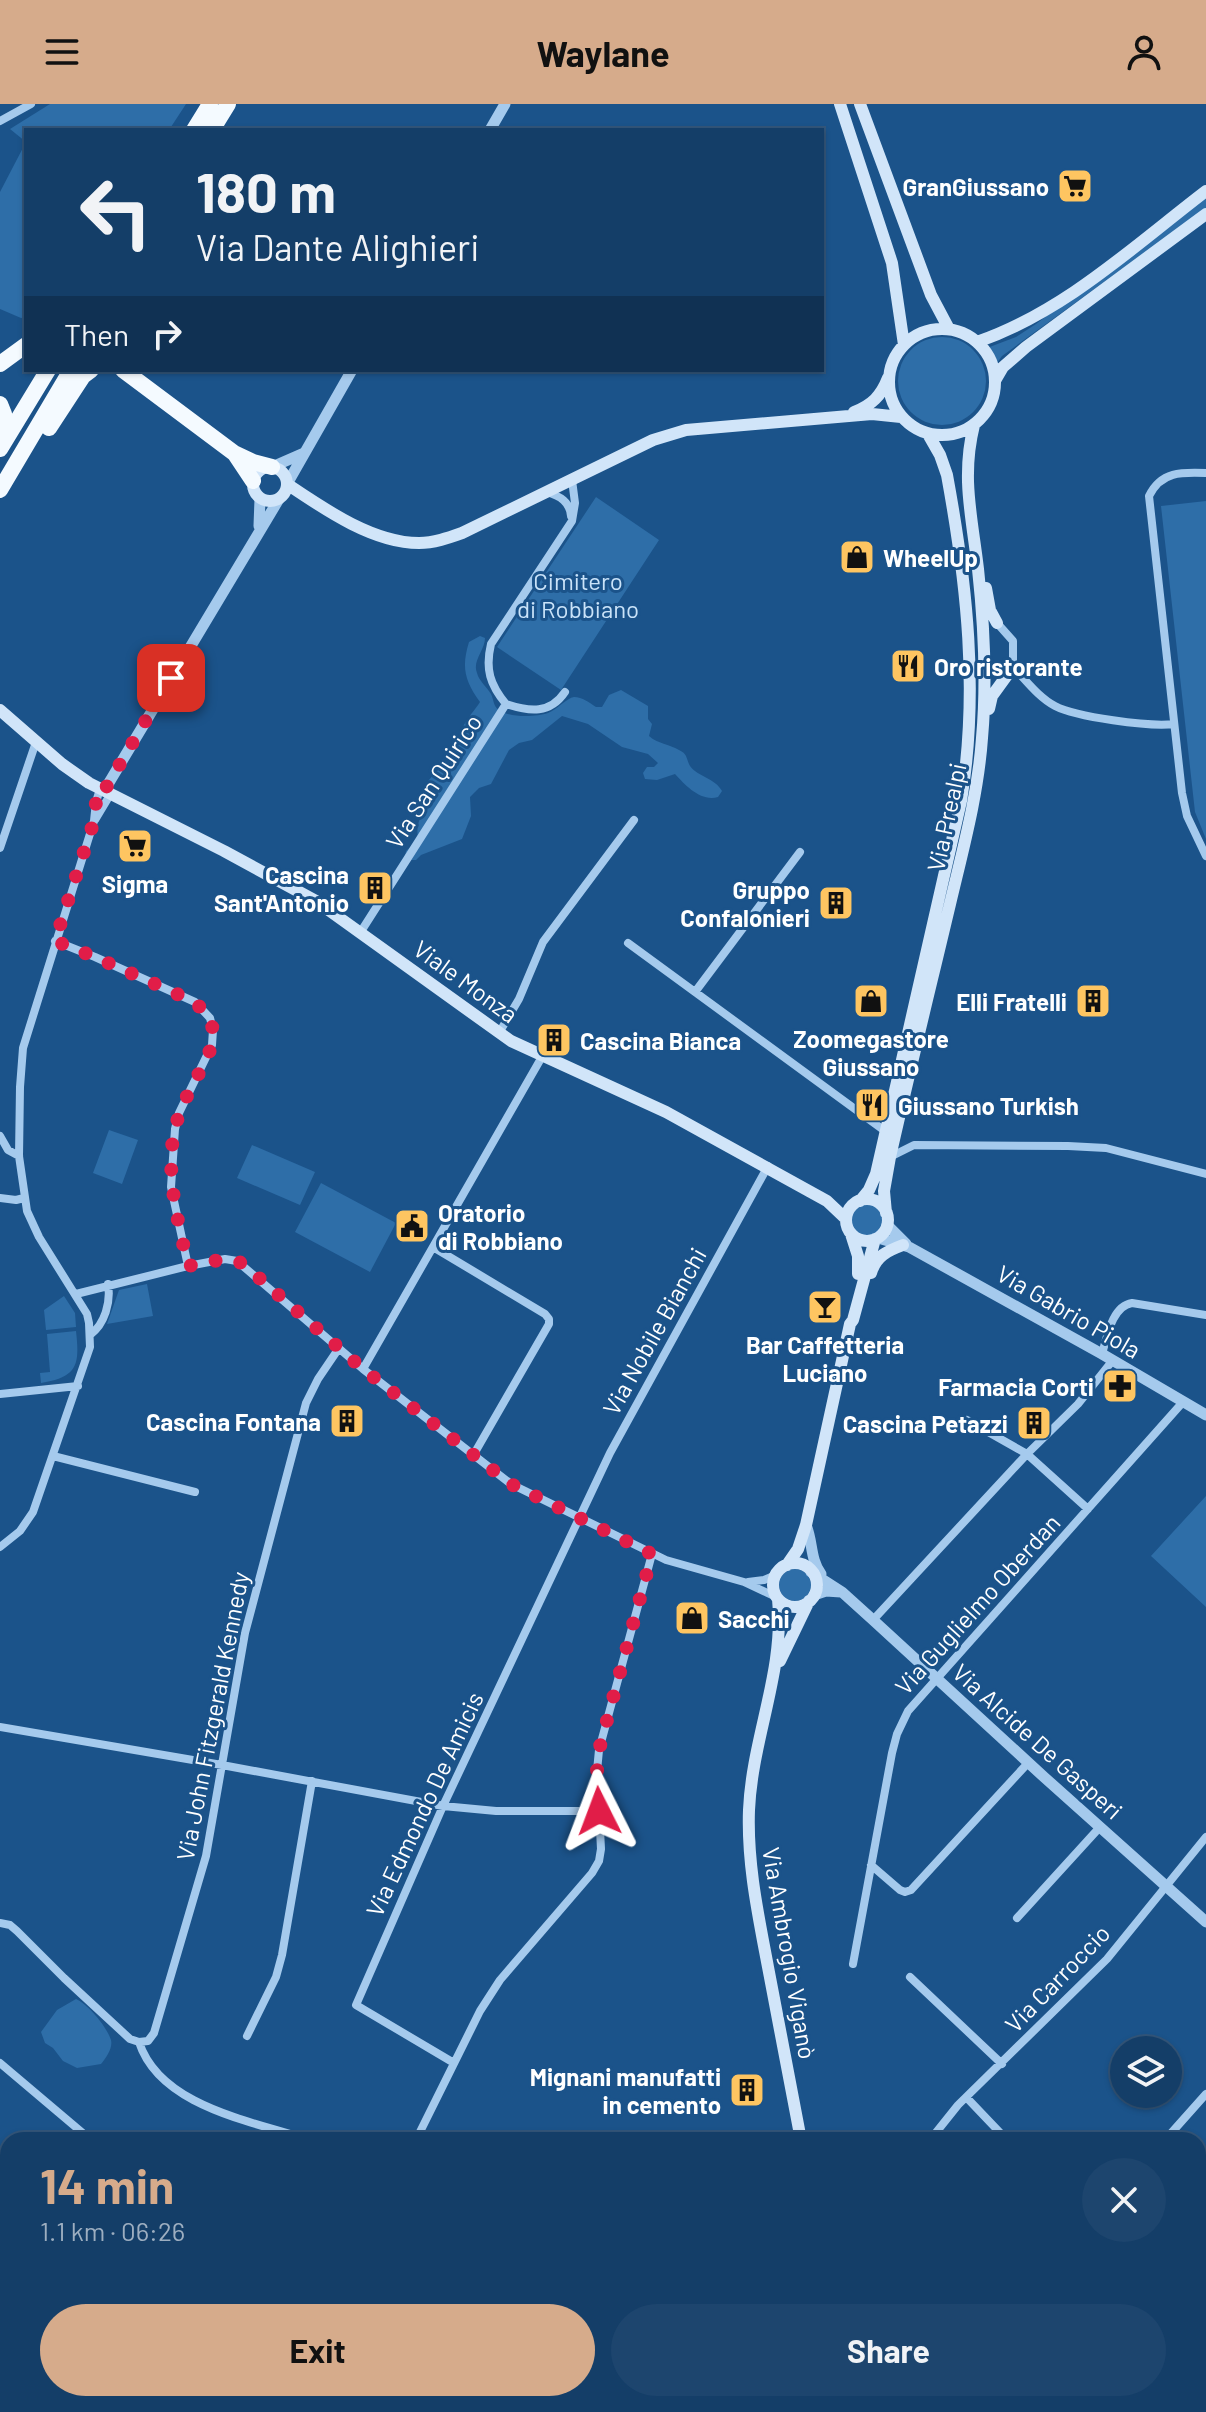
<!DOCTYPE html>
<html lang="en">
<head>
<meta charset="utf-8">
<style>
  :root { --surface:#143e68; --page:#1d456e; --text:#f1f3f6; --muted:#9daec0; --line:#33577c; --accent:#d6ab8b }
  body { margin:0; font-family:Barlow,sans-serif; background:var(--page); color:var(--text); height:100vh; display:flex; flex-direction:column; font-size:30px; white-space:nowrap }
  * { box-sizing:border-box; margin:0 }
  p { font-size:26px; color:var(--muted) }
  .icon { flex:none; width:44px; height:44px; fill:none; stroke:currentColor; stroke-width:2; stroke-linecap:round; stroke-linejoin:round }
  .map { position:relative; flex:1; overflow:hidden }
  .panel { position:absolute; left:0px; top:2028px; width:1206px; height:280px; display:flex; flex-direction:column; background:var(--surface); border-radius:24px 24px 0 0; box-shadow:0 2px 6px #0004,0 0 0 2px var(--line) }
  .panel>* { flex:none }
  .guide { position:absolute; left:24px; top:24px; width:800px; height:244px; border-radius:0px; box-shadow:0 2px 6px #0004,0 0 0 2px var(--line); background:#143e68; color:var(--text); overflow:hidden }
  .fabs { position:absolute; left:1110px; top:1932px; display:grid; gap:16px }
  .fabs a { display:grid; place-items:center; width:72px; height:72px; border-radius:50%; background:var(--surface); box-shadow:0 2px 6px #0004,0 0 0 2px var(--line); font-size:40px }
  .pin { position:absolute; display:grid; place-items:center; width:68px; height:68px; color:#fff; margin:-34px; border-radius:16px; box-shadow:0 4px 12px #0006 }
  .me { position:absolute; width:88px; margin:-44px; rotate:357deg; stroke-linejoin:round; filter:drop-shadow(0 0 6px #0008) }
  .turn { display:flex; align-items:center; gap:28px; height:168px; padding:0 40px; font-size:36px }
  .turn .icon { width:104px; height:104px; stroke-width:2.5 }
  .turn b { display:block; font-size:56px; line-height:68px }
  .then { display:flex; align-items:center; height:76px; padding:0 40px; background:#0003; gap:16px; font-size:30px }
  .round { display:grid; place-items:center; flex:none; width:84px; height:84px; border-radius:42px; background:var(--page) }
  .summary { display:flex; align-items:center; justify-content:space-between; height:136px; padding:0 40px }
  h1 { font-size:48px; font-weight:700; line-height:60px; color:var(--accent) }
  .action { display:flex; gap:16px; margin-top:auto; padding:16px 40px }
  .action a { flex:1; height:92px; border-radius:48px; background:var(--accent); color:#111; font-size:32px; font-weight:700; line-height:92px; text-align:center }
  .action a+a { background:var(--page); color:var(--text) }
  header { display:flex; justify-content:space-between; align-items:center; height:104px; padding:0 40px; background:var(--accent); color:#111; font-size:36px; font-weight:700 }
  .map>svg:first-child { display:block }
  .green { fill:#2e6ea8 }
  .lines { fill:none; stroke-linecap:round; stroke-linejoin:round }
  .minor { stroke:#a5caed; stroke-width:8 }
  .tertiary { stroke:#a5caed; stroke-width:11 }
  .secondary { stroke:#d1e5f9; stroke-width:12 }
  .trunk { stroke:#f4faff; stroke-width:16 }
  .route { stroke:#e11d48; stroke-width:14; stroke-dasharray:0 25.2 }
  .labels { text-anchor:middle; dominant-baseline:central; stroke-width:6; stroke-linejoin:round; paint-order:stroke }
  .poi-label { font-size:24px; font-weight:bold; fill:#fff; stroke:#1b538a; text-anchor:end }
  .park-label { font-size:24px; fill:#cae3f9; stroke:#1b538a }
  .street-label { font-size:24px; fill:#fff; stroke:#1b538a }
</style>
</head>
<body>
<header><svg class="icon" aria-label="menu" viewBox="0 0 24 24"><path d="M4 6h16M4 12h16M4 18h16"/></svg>Waylane<svg class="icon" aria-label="person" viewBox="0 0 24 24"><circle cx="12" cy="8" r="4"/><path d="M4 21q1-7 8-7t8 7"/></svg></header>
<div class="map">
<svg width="1206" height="2308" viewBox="0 0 1206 2308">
  <rect width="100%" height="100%" fill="#1b538a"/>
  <path class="green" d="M50,0H186L169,26H26V213L21,214L0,205V88L26,38L10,25Z
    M1206,92V104L1002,252L997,259L987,244L1016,233L1036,220Z
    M898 277a44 44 0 1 1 88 0a44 44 0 1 1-88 0Z
    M596,393L659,436L561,586L497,543Z
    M1206,397V735L1195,708L1161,402Z
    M480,532L485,534C485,546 472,557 477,569C479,577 487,583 491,590C494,596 493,602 499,606C510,614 536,613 548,609C556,606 567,594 574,593C582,593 590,599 596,603H602L609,591L621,586L648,602V615L652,620L649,632C658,640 669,640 679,646C688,650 686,655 690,662C698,673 715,674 722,687L718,693C701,698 686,682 675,670L657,676L645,675L643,669L647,663H654L658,659L648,650L622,643L588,620L562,612L532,636L519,639L509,646L491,680L479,684L470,693L471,712L462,735L421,751L416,756H410L405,753L406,747L418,736C414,708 432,705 432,691C432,688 428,681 427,678L440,664L439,657C468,645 452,640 464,621C468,613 475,606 480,598C465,577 461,564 469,538Z
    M109,1026L138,1036L122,1080L93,1069Z
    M252,1041L315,1068L300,1101L237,1074Z
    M321,1079L396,1119L370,1168L295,1128Z
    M851 1116a16 16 0 1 1 32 0a16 16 0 1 1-32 0Z
    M147,1180L153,1212L107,1220L119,1186Z
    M64,1192L75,1209L76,1223L46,1226L44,1206Z
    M76,1227C80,1262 77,1273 41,1279L40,1269L50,1268L47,1230Z
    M1206,1392V1503L1151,1452Z
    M779 1481a16 16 0 1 1 32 0a16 16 0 1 1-32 0Z
    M76,1895C88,1900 107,1923 111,1936C113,1944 106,1954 101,1960L77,1964L63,1957L53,1944L45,1939L41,1928L57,1906Z
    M28,2300H129L135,2304L154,2305L157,2308H37Z
    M497,2300H605L618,2308H493Z"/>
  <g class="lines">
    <path class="minor" d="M0,17L31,0
      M1206,369C1182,368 1161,367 1149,392L1182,689L1187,712L1206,752
      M547,388C560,392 570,398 571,412
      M997,519L1013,537V563C1026,576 1038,593 1055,602C1076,613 1149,623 1174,620
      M506,600C490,581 485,565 491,540L572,417L575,399L572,376
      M506,600C530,608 550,610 565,588
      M95,716L110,691
      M0,744L36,638
      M360,829L506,600
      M55,837L95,853L195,898L210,914L213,926L212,941L179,1009L175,1025L171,1083L188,1162
      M628,839L885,1027
      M695,888L800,748
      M499,929L519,895L543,838L634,716
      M0,1032L8,1046L19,1052
      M890,1053L914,1041L1068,1042L1106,1044L1206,1070
      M0,1094L16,1096L24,1094
      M433,1143L545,1210L549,1215V1220L474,1350
      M76,1190L188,1162L225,1155L237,1157L363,1265L511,1380L666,1456L744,1478L776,1493
      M90,1231C105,1220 111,1198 108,1180
      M1102,1250C1107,1233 1112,1202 1132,1199L1206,1211
      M363,1265L543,951
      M0,1290L78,1282
      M967,1316L1027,1350L1088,1405
      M53,1352L195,1388
      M0,1443L20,1427L33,1408L90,1243L89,1219L87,1210L39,1133L27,1107L19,1052L20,983L23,944L94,717L96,698L100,685
      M748,1478L764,1476L776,1471
      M873,1516L1027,1350L1078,1300L1113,1256
      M0,1623L222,1661L443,1702L496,1707H599
      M871,1761L900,1786L905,1788L911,1786L1028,1659
      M1017,1814L1100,1723
      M0,1819L10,1821L17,1827L64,1874L130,1935L139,1938
      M853,1860L892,1649L897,1630L908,1607L1183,1298
      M910,1873L1002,1960
      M247,1932L276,1873L282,1851L312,1677
      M139,1938L148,1937L154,1929L206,1752L245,1529L306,1299L318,1275L339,1244
      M139,1938C160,2003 253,2017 309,2036
      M0,1959L91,2036
      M454,1959L356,1901L443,1702L610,1349L768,1062
      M967,1994L1007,2036
      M416,2036L480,1907L500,1876L592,1769L599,1757L601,1745L597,1667L599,1646L652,1450
      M930,2036L958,2001L1107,1855L1206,1733
      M1165,2036L1206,1990
      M0,2125L8,2131
      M0,2153L8,2146
      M1198,2157L1206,2148
      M1198,2222L1206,2228
      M286,2300C305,2308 338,2308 356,2300
      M965,2308L972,2300
      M1091,2308L1098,2300"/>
    <path class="tertiary" d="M490,26L505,0
      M272,363L304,349
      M287,380L352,266
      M259,422L260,395
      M104,687L279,395
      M887,1121L906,1140
      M878,1134L909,1143L1102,1250L1206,1311
      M806,1421C813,1438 810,1455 821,1470
      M811,1468L842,1488L873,1516L1044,1673L1206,1818
      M814,1491L826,1487L841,1488"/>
    <path class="secondary" d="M840,0L892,159L904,241
      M860,0L931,191L949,225
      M889 278a53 53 0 1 1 106 0a53 53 0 1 1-106 0Z
      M977,238C1064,208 1134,142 1206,87
      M996,275L1003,263L1026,243L1206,110
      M854,308C872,301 881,292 888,274
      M253 380a17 17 0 1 1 34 0a17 17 0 1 1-34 0Z
      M287,380C324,405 373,439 419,439C434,439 448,434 462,429L653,336L686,326L872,310L901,313
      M986,484L990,506L997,519
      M989,605L992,592L1013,563
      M0,606L62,660L89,679L224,747L316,797L511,937L666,1008L827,1097L846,1115
      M846 1116a21 21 0 1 1 42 0a21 21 0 1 1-42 0Z
      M860,1097L869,1086L876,1070L961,697C979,588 967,480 947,371L940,351L928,330
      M886,1109L884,1087L890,1053C909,969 930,884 950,800C963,745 978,691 982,634C987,578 984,520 978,465C972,413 961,373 974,321
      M851,1130L858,1152V1170
      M871,1169C876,1152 887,1147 903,1141
      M773 1481a22 22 0 1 1 44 0a22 22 0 1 1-44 0Z
      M787,1461L798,1445L806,1421L850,1220L853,1216L875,1135
      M778,1495C785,1567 752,1634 749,1706C747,1759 758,1810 768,1863C779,1920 790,1978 801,2036
      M780,1557L809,1497
      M852,2300L854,2308"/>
    <path class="trunk" d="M194,26L210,0
      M212,26L228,0
      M0,260L26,241
      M123,266L234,349L253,358L272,363
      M0,300L4,310L0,323
      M49,324L83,272L91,266
      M0,345L48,266
      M235,350L253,377
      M0,386L71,266"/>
  </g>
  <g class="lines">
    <path class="route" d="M171,574L104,687L100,685L96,698L94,717L55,837L95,853L195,898L210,914L214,930L212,941C203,966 186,989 178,1014C162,1063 178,1115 188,1162L225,1155L242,1159L363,1265L511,1380L652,1450L599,1646L597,1667L599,1707"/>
  </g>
  <defs>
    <symbol id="supermarket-square" viewBox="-11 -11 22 22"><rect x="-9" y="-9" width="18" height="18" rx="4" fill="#fec561" stroke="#1b538a"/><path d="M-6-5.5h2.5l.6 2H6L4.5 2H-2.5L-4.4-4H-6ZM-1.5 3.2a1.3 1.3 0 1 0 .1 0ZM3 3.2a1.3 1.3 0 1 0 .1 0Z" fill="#111"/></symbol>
    <symbol id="shop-square" viewBox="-11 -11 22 22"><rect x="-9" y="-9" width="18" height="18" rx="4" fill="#fec561" stroke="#1b538a"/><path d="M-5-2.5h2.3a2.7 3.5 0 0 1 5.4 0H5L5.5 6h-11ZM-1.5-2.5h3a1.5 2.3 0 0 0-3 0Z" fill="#111"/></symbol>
    <symbol id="restaurant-square" viewBox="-11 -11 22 22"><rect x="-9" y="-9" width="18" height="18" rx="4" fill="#fec561" stroke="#1b538a"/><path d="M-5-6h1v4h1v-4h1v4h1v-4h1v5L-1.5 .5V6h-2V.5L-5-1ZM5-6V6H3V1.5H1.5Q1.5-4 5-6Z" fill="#111"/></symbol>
    <symbol id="building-square" viewBox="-11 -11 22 22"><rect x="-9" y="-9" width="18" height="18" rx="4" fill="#fec561" stroke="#1b538a"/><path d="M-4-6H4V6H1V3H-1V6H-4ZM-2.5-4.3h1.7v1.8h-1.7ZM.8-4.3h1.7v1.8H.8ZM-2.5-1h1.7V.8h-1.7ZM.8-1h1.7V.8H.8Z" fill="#111"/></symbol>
    <symbol id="civic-square" viewBox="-11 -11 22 22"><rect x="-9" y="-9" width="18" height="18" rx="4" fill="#fec561" stroke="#1b538a"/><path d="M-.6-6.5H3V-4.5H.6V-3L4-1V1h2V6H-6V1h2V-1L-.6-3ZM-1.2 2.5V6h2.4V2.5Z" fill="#111"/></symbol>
    <symbol id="bar-square" viewBox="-11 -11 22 22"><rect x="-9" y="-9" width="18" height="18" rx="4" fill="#fec561" stroke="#1b538a"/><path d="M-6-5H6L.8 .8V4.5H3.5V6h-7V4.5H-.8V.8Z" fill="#111"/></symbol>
    <symbol id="pharmacy-square" viewBox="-11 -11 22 22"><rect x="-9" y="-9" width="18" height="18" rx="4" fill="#fec561" stroke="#1b538a"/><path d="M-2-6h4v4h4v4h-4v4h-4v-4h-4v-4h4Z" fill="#111"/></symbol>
  </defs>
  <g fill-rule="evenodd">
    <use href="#supermarket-square" x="1055" y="62" width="40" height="40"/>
    <use href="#shop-square" x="837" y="433" width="40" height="40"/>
    <use href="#restaurant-square" x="888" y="542" width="40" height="40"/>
    <use href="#supermarket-square" x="115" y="722" width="40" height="40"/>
    <use href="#building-square" x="355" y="764" width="40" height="40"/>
    <use href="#building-square" x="816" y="779" width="40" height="40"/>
    <use href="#shop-square" x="851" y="877" width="40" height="40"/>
    <use href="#building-square" x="1073" y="877" width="40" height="40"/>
    <use href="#building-square" x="534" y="916" width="40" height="40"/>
    <use href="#restaurant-square" x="852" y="981" width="40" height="40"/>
    <use href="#civic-square" x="392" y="1102" width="40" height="40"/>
    <use href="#bar-square" x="805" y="1183" width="40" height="40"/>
    <use href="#pharmacy-square" x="1100" y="1262" width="40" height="40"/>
    <use href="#building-square" x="327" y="1297" width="40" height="40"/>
    <use href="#building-square" x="1014" y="1299" width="40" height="40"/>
    <use href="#shop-square" x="672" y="1494" width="40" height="40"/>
    <use href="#building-square" x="727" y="1966" width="40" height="40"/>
  </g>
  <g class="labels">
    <g class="poi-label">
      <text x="1049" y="82">GranGiussano</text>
      <text x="883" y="453" text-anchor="start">WheelUp</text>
      <text x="934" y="562" text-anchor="start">Oro ristorante</text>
      <text x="349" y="770">Cascina<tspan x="349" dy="28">Sant'Antonio</tspan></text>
      <text x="135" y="779" text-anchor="middle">Sigma</text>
      <text x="810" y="785">Gruppo<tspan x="810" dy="28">Confalonieri</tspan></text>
      <text x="1067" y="897">Elli Fratelli</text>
      <text x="871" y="934" text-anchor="middle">Zoomegastore<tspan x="871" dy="28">Giussano</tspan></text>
      <text x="580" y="936" text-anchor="start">Cascina Bianca</text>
      <text x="898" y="1001" text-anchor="start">Giussano Turkish</text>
      <text x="438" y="1108" text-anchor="start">Oratorio<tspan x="438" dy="28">di Robbiano</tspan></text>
      <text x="825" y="1240" text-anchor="middle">Bar Caffetteria<tspan x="825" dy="28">Luciano</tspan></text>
      <text x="1094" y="1282">Farmacia Corti</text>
      <text x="321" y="1317">Cascina Fontana</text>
      <text x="1008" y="1319">Cascina Petazzi</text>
      <text x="718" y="1514" text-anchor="start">Sacchi</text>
      <text x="721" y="1972">Mignani manufatti<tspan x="721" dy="28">in cemento</tspan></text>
    </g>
    <g class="park-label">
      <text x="578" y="476">Cimitero<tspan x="578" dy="28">di Robbiano</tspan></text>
    </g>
    <g class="street-label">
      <text transform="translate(433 677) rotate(-57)">Via San Quirico</text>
      <text transform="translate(946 713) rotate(-78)">Via Prealpi</text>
      <text transform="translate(466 877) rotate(36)">Viale Monza</text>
      <text transform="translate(1069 1207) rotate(30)">Via Gabrio Piola</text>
      <text transform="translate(654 1227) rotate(-61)">Via Nobile Bianchi</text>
      <text transform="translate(977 1500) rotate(-48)">Via Guglielmo Oberdan</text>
      <text transform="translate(212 1612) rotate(-79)">Via John Fitzgerald Kennedy</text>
      <text transform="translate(1038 1637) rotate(42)">Via Alcide De Gasperi</text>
      <text transform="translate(424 1700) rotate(-65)">Via Edmondo De Amicis</text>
      <text transform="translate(790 1849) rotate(80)">Via Ambrogio Viganò</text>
      <text transform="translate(1057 1874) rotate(-46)">Via Carroccio</text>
    </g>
  </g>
</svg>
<div class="fabs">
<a><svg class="icon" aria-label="layers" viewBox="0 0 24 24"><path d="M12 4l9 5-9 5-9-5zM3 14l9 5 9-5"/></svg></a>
</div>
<div class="pin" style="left:171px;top:574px;background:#d93025"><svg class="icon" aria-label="arrive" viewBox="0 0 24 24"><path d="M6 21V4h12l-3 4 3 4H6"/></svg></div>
<svg class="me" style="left:599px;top:1707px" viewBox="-20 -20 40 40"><path d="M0-17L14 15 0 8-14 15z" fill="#e11d48" stroke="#fff" stroke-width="4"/></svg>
<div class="guide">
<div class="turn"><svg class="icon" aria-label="left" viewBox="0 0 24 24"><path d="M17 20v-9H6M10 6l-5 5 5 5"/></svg><div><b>180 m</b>Via Dante Alighieri</div></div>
<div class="then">Then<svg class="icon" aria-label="right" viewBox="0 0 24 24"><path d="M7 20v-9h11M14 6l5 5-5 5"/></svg></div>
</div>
<section class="panel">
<div class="summary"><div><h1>14 min</h1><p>1.1 km · 06:26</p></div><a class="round"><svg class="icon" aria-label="close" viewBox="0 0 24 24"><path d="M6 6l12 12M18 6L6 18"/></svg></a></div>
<div class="action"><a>Exit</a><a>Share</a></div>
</section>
</div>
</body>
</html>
